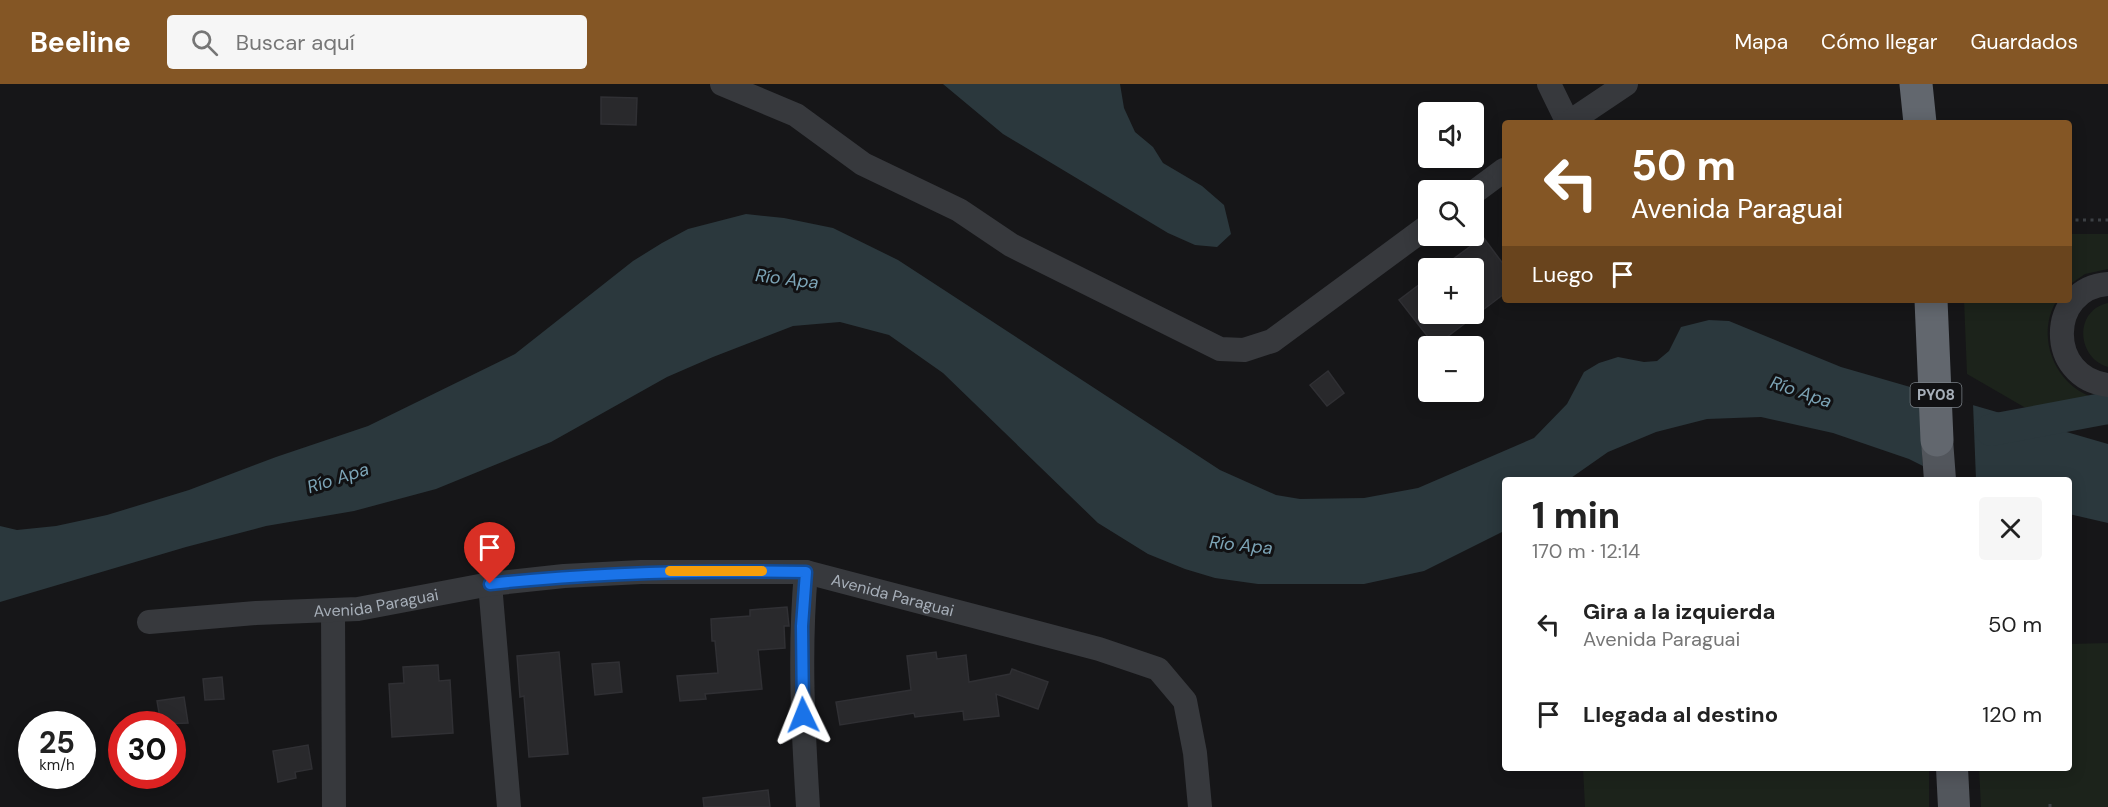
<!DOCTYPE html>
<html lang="es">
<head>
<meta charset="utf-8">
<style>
  :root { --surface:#fff; --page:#f6f6f6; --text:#222; --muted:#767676; --accent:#845625 }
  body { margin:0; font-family:"DM Sans",sans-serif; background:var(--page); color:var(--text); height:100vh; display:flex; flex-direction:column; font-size:22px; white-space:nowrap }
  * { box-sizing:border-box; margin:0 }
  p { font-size:20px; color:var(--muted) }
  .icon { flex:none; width:33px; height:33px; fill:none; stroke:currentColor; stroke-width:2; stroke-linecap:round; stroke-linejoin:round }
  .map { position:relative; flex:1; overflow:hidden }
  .panel { position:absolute; left:1502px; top:393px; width:570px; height:294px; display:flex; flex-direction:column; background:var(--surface); border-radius:6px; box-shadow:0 3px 15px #0003 }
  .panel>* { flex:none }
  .top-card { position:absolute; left:1502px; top:36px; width:570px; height:183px; border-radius:6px; box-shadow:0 3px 15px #0003; background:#845625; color:#fff; overflow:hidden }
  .controls { position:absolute; left:1418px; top:18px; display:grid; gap:12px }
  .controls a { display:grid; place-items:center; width:66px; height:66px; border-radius:6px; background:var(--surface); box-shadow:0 3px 15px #0003; font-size:30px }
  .speed { position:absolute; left:18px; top:627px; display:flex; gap:12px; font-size:30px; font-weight:700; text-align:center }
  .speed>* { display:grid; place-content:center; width:78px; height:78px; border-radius:50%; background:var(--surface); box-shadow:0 3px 15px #0003; line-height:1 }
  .speed small { font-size:15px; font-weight:400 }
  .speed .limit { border:9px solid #d22; background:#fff; color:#111 }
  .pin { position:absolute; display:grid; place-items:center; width:51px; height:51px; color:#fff; margin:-62px -26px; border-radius:50% 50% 50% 0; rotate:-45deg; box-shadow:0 0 6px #0007 }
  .pin .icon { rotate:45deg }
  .me { position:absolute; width:66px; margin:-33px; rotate:358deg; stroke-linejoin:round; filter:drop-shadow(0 0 4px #0008) }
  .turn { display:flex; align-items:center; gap:21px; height:126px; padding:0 30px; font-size:27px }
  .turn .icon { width:78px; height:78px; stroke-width:2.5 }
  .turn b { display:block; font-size:42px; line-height:51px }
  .then { display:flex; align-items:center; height:57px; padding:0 30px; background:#0003; gap:12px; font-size:22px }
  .round { display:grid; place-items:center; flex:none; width:63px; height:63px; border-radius:6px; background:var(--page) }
  .headline { display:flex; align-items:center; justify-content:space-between; height:102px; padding:0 30px }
  h1 { font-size:36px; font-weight:800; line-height:45px }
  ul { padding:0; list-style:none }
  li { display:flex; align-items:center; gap:18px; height:90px; padding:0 30px }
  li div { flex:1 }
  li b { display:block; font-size:22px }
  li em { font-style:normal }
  header { display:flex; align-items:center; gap:36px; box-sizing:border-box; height:84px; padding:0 30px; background:var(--accent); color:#fff }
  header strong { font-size:28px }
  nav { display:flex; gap:33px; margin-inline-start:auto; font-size:21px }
  .search { width:420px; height:54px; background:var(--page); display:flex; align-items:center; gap:15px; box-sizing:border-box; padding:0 21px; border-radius:6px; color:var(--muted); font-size:22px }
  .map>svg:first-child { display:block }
  .green { fill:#1c231b }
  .water { fill:#2b383d }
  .pier { fill:#161618 }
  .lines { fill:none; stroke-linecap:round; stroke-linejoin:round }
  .river { stroke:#2b383d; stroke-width:32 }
  .building { fill:#29292c; stroke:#303034; stroke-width:1.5 }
  .path { stroke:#3c4044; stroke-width:3; stroke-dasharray:3 4.5; stroke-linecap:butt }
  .minor { stroke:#37393d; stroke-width:24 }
  .major { stroke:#52565c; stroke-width:32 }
  .highway { stroke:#62676e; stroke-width:33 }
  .route-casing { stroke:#114b97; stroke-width:15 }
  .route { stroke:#1a73e8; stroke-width:10 }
  .slow { stroke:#f59e0b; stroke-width:10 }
  .labels { text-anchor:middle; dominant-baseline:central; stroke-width:6; stroke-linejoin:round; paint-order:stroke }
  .shield { fill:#111113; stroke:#7a8087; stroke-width:1.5 }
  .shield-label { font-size:15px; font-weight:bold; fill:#a7afb9 }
  .street-label { font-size:16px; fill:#a7afb9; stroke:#111113 }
  .water-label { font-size:18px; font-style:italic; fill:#7ca4b6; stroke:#111113 }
</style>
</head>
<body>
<header>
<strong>Beeline</strong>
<div class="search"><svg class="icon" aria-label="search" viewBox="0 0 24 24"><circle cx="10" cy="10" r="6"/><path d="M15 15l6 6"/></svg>Buscar aquí</div>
<nav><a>Mapa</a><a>Cómo llegar</a><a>Guardados</a></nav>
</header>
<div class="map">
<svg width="2108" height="723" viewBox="0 0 2108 723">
  <rect width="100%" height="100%" fill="#161618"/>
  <path class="green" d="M2069,150H2108V185L2085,190L2069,201Z
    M1964,216H2057C2032,256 2060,313 2108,316V341L2046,320L2035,325L2024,323L1967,290Z
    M2108,219V283C2076,274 2074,226 2108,219Z
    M2108,559V723H1981L1979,684H2068L2069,560Z
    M1583,684H1929V723H1585Z"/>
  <path class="water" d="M943,0H1120L1124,24L1135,48L1153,63L1163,79L1202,102L1224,121L1231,150L1217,163L1195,161L1168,149L1003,50Z
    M746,130L784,134L833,144L898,176L1220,386L1276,411L1300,415L1364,414L1418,404L1534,354L1567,320L1584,288L1599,279L1618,273L1644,278L1657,277L1669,267L1681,243L1709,236L1729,237L1841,283L2108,360V439L2069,430L2068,396H1951L1909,375L1833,349L1761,333L1707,335L1656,348L1608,368L1568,396H1504V447L1424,487L1364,500H1258L1215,494L1185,485L1148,470L1098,439L943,289L889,251L840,238L793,242L713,273L667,293L551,358L436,405L354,427L266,442L186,463L0,518V442L17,446L56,442L107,431L189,406L276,373L368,342L515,270L633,177L662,159L688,145Z"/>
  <path class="pier" d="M1919,304L1973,319L1976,396H1945L1923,385Z"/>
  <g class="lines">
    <path class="river" d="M1991,346L2108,324"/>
  </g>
  <path class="building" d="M601,13L637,14L636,41L601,40Z
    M1483,153L1504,181V210L1435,262L1399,216L1428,194V230H1473V184H1441Z
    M1328,287L1344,309L1327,322L1310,301Z
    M787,523L789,542H784L785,564L758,566L762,605L705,610L706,615L680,617L677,592L718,589L715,557H712L711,535L750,532V526Z
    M559,568L568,670L529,673L524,612L520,613L517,572Z
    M936,568L937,575L966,571L969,598L1010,590L1012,585L1048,598L1038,625L996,610L999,632L964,636L963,627L915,633L914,629L840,641L836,618L911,606L907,572Z
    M619,578L622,608L595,611L592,580Z
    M438,581L439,597L450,596L453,649L392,653L389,600L404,599L403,583Z
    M222,593L224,615L205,616L203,595Z
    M184,613L188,639L161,640L157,617Z
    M308,661L312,685L295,688L296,694L278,698L273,667Z
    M768,706L770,723H704L703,714Z"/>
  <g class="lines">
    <path class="path" d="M2068,136H2108
      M2050,720V723"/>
    <g class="minor">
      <path d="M722,0L796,31L863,80L959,126L1011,161L1220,265L1244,266L1272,257L1428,142"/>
      <path d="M1549,0L1568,39"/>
      <path d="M1568,39L1626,0"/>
      <path d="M1473,109L1504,86"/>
      <path d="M2108,200C2047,204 2046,294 2108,301"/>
      <path d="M806,488C799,566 803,644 808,723"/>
      <path d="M490,500L509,723"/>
      <path d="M333,528L334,723"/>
      <path id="s1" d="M149,538L256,529L358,525L490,500L564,492L641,488H806L1099,565L1158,585L1185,617L1195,669L1200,723"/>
    </g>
    <path class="major" d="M1937,356L1940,396
      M1952,684L1954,723"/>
    <path class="highway" d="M1916,0L1920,39
      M1931,216L1937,356"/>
  </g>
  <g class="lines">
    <defs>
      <path id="route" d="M490,500C596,488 700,486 806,488L802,542L803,631"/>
    </defs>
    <use href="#route" class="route-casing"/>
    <use href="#route" class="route"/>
    <path class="slow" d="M670,487H762"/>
  </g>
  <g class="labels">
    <rect class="shield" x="1910.5" y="299" width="51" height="24" rx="4.5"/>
    <g class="shield-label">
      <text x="1936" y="311">PY08</text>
    </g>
    <g class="street-label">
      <text stroke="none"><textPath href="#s1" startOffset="750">Avenida Paraguai</textPath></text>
      <text stroke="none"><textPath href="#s1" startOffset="228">Avenida Paraguai</textPath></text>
    </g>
    <g class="water-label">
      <text transform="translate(787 195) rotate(7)">Río Apa</text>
      <text transform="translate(1801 308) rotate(19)">Río Apa</text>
      <text transform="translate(338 394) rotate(-18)">Río Apa</text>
      <text transform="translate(1241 461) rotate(6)">Río Apa</text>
    </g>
  </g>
</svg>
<div class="controls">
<a><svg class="icon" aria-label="sound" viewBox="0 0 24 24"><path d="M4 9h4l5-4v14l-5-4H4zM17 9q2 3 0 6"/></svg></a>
<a><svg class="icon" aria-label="search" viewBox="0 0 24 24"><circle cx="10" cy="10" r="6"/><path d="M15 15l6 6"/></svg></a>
<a>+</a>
<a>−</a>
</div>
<div class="speed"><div>25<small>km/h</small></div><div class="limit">30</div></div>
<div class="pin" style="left:490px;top:500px;background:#d93025"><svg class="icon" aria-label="arrive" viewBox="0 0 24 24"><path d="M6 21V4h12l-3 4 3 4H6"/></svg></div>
<svg class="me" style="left:803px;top:631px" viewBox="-20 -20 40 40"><path d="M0-17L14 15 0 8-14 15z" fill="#1a73e8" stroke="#fff" stroke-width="4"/></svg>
<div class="top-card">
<div class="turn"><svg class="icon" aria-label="left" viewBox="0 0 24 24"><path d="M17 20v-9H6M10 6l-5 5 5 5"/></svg><div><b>50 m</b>Avenida Paraguai</div></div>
<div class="then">Luego<svg class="icon" aria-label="arrive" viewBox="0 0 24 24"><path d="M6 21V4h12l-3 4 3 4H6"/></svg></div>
</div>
<section class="panel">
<div class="headline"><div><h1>1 min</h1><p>170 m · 12:14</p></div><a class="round"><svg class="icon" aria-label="close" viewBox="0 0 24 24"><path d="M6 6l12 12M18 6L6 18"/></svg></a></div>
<ul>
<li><svg class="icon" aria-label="left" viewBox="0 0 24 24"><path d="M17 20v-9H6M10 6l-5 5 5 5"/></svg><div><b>Gira a la izquierda</b><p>Avenida Paraguai</p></div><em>50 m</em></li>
<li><svg class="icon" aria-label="arrive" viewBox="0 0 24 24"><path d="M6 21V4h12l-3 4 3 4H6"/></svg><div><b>Llegada al destino</b></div><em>120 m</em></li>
</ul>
</section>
</div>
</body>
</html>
